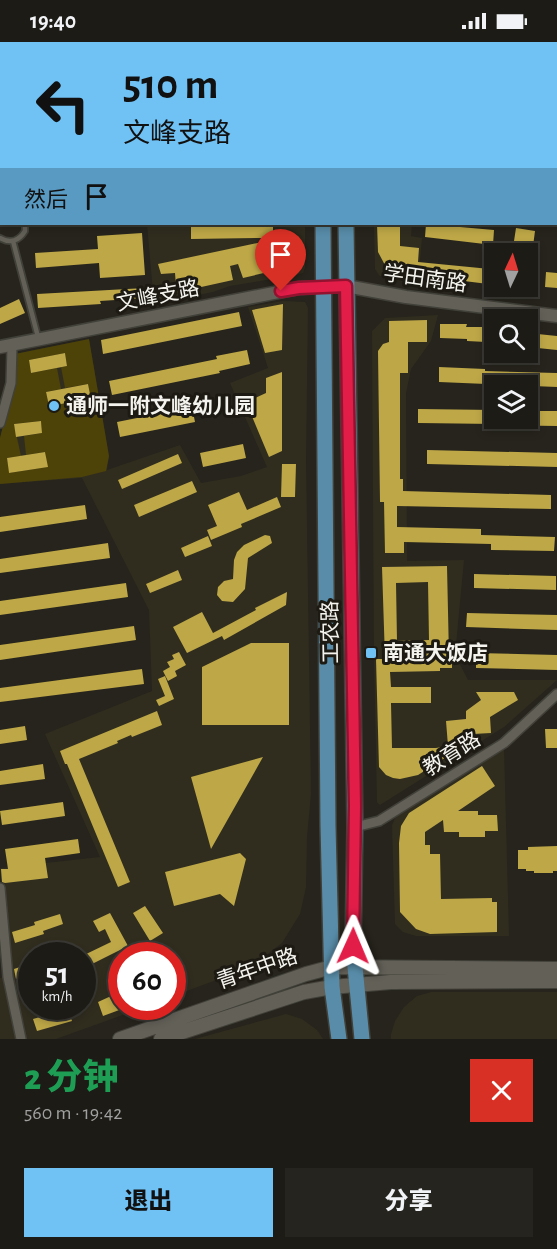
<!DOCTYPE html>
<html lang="zh">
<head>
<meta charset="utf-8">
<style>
  :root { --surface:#1c1b15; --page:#25241e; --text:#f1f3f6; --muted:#a0a1a0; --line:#3a3934; --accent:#70c1f4 }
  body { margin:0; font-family:"Alegreya Sans","Noto Sans SC",sans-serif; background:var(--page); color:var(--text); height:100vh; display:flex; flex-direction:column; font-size:22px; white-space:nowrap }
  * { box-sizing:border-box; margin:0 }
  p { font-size:20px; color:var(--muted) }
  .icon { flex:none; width:33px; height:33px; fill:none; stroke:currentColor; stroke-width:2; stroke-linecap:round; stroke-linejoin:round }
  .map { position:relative; height:997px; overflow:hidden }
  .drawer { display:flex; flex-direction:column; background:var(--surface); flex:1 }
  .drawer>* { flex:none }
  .banner { position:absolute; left:0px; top:0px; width:558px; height:183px; box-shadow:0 3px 9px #0003,0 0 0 2px var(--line); background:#70c1f4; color:#111; overflow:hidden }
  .needle { width:39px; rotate:4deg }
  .controls { position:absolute; left:484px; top:201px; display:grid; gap:12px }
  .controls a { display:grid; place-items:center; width:54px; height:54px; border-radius:0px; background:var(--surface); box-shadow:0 3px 9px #0003,0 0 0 2px var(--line); font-size:30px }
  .speed { position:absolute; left:18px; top:900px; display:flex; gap:12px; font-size:30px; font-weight:700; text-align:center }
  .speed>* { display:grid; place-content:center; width:78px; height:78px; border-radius:50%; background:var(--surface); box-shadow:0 3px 9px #0003,0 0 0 2px var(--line); line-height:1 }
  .speed small { font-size:15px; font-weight:400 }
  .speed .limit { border:9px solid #d22; background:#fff; color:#111 }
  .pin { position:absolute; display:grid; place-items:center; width:51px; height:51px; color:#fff; margin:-62px -26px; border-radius:50% 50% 50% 0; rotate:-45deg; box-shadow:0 0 6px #0007 }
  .pin .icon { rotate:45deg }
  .me { position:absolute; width:66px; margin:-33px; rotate:1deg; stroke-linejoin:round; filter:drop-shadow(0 0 4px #0008) }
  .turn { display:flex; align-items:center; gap:21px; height:126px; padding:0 24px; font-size:27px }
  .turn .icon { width:78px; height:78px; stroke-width:2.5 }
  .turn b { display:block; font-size:42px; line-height:51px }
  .then { display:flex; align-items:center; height:57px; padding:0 24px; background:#0003; gap:12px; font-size:22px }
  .round { display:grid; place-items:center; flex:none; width:63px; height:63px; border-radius:0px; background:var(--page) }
  .summary { display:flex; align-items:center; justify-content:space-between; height:102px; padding:0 24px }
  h1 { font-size:36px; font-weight:800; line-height:45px; color:#1e9e55 }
  .button { display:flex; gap:12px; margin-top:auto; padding:12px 24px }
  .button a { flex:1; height:69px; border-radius:0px; background:var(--accent); color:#111; font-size:24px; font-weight:800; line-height:69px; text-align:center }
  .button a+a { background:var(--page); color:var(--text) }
  .status { display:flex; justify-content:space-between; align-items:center; height:42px; padding:0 30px; background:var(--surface); direction:ltr }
  .status svg { height:16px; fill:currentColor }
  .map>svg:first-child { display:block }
  .built { fill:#302d1f; fill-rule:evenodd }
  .green { fill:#4d4208; fill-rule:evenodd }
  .building { fill:#bda747; fill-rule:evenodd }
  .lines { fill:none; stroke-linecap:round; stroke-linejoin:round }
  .service-casing { stroke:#414039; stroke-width:8 }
  .minor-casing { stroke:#414039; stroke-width:12 }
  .tertiary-casing { stroke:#414039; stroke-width:15 }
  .secondary-casing { stroke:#414039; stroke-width:16 }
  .primary-casing { stroke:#414039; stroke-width:18 }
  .service { stroke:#626057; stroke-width:4.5 }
  .minor { stroke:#626057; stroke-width:9 }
  .tertiary { stroke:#626057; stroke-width:12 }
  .secondary { stroke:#626057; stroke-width:14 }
  .primary { stroke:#588ca8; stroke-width:15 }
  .route-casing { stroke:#92132f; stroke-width:15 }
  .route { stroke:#e11d48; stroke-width:10 }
  .poi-dot { fill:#70c1f4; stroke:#1c1a13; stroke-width:2 }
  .labels { text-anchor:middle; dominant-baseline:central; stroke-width:6; stroke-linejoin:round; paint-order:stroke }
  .street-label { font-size:21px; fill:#f4f3ed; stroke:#1c1a13 }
  .poi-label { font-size:21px; font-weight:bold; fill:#f4f3ed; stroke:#1c1a13; text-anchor:start }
</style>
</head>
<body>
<div class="status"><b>19:40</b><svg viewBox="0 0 49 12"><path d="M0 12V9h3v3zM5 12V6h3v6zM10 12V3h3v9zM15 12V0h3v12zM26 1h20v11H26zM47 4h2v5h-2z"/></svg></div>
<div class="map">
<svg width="557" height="997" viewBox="0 0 557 997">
  <rect width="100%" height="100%" fill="#26241c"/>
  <path class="built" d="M133,0H305V1H132Z
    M147,182H305V226L303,231L296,233L230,244L213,250L154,262Z
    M374,182H412L411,194L422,196L418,241L387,238L379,233L375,227Z
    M283,259L305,260L308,266L306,418L311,752L307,795L306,845L300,872L282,901L249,926L173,954L172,914H122V964L145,965L56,997H25L12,932L0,826L100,815L45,692L152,649L149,568L82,436L0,442V396L16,332L15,312L89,297L109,414L107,428L180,403L201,441L241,434L267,425L230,341L268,326L248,265ZM32,914H82V964H32Z
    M438,273L431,299L411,327L406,351L407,519L464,518L455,613L468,638H557L504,685L380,763L377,760L374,615L372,289L385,276Z
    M504,707L509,894H416L403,890L395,882L392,783L397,772Z
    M4,935L17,997H0V936Z
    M431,950H557V997H391V992L395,979L404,965L417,954Z
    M286,972L302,977L317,988L323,997H195Z"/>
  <path class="green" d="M89,297L109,414L106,429L82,435L0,442V396L16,332L15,312ZM65,311L67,324L61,325L65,346L88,342L91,357L49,364L46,350L61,347L57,326L31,331L29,318ZM41,379L42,391L24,394L26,413L45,410L47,425L9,431L7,416L21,414L14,382Z"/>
  <path class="building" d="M191,182H273V225L268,230L243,236L238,222L230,224L233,238L165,253L163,244H176L175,231L161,232L158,222L262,200L261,196L191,197Z
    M377,182H400V204L419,206L418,220L490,227L488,242L392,230L386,225L378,210Z
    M426,182L494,188L493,203L425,195Z
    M516,186L535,189L532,212H512Z
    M142,191L145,233L100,236L99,221L36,226L35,211L98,207L97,194Z
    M546,230L557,231V246L545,245Z
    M145,246L146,256L100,259L101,262L38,266L37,252Z
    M19,257L25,271L0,282V266Z
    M283,262L282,308L265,311L252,268Z
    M239,270L242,284L103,312L101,298Z
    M427,278V300H408V331H400V437H403V449L551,453V467L397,464V485L481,487V493L555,495L554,509L491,508V502L404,500V511H385L384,460H380L378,309L383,302L389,300V279Z
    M440,282H467L466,285H486V300L467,299V297L440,296Z
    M528,291L557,294V308L528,305Z
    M247,308L250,322L219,329L220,331L112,353L109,339L217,317L216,314Z
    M65,311L67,324L31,331L29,318Z
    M439,325L485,327V329L557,331V345L439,340Z
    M282,330V409L269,415L246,360L266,351V336Z
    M88,342L91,357L49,364L46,350Z
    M192,365L195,380L120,395L117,380Z
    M418,367L495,368V382L418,381Z
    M528,369H557V384L501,383V376H528Z
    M41,379L42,391L16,395L14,382Z
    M243,402L246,416L203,425L200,411Z
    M427,408L557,411V425L427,422Z
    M45,410L48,425L9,431L7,416Z
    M178,412L182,421L122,447L118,438Z
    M282,422H296L295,455H281Z
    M192,439L197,450L139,475L134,463Z
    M239,450L247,468L277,455L281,465L241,482L242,485L211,498L207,488L217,484L208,463Z
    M85,463L87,477L0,490V475Z
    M265,493L270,494L272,501L248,516L245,547L233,560L222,559L217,553L218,545L224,539L233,537L234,518L237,510L244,503Z
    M208,494L212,504L185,515L181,506Z
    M108,501L110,516L0,531V517Z
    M447,524L449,615H452V626H440V629L390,630L391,645H431V661H391L392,706H436L448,704L446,679L466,677V669L481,658L476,650H514L518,658L490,675L491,691L473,692V696L455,697L459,707L418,733L400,737L393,736L386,733L379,725L376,617H385L382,525ZM428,540L429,598L397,599L396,541Z
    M178,528L182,538L150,551L146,542Z
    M474,532L556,534V548L474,546Z
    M126,541L128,555L0,573V559Z
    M287,550L286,563L224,598L222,594L187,611L173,585L202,570L213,591L256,568L255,566Z
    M467,571L557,573V588L466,585Z
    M134,584L136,598L0,618V603Z
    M251,601H289V683H202V625Z
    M179,610L186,623L175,629L177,634L168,639L163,629L170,625L167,620L174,617L172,613Z
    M476,611L557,613V628L476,626Z
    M142,627L144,642L0,660V646Z
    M165,634L174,657L159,664L156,658L165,654L158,637Z
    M157,669L162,683L132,695L131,693L117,699L118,701L79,717L130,840L118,845L67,722H65L60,709Z
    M25,684L27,698L0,702V688Z
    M545,687H557V706H546Z
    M263,715L211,807L191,735Z
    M43,722L45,737L0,743V729Z
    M482,724L495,744L458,769H478V773H497L498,789H485V795H459V790H444L443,778L425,790V803H430V812H440L441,857L492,856V860H497V890L430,892L416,887L400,870L399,801L401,784L409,771Z
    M63,760L65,774L2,783L0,769Z
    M78,797L80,811L45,816L48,836L5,841L2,840L1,827H8L5,807Z
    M557,804V829H553V831H534V829H526V827H518V808H528V805Z
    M240,811L246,817L234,864L220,852L174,864L165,830Z
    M145,864L163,891L150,899L133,871Z
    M110,871L128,904L88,924L82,914L111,900L105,887L99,890L93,879Z
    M60,872L63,882L43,889L44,892L15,901L12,890L35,883L34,880Z
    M32,921V933L16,937L14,927Z
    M122,949V967L103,974L98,960Z
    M68,967L72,979L37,989L33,977Z"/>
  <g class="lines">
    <defs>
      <path id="service" d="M0,196C10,202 19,199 25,189V182
        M13,199L38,295"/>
      <path id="minor" d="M0,2L2,0
        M0,381L11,341L12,304
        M355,785L379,779L504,701L557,652
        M0,846L8,935L21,997"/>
      <path id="tertiary" d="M0,305L299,246L346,244L406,255L557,274"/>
      <path id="secondary" d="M120,997L306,932L332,925L557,927
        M161,997L304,950L332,945L391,940L557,939"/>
      <path id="primary" d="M320,0V2
        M344,0V2
        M323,182L328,784L332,945L339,997
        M346,182L355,785L353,904L362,997"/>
    </defs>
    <use href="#service" class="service-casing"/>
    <use href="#minor" class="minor-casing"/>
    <use href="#tertiary" class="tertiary-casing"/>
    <use href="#secondary" class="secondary-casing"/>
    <use href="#primary" class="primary-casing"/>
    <use href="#service" class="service"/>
    <use href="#minor" class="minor"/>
    <use href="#tertiary" class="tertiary"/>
    <use href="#secondary" class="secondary"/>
    <use href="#primary" class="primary"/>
  </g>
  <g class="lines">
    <defs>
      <path id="route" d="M281,249L299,246L346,244L355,764L353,904"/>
    </defs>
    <use href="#route" class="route-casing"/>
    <use href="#route" class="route"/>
  </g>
  <g class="poi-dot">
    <circle cx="54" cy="364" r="6"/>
    <rect x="365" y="605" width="12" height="12" rx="3"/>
  </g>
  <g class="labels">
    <g class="street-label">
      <text transform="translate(425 237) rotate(8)">学田南路</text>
      <text transform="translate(158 254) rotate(-11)">文峰支路</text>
      <text transform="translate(331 590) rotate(-91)">工农路</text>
      <text transform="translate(452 712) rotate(-32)">教育路</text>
      <text transform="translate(257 927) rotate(-19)">青年中路</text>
    </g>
    <g class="poi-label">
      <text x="66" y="364">通师一附文峰幼儿园</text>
      <text x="383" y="611">南通大饭店</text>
    </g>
  </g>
</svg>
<div class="controls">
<a><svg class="needle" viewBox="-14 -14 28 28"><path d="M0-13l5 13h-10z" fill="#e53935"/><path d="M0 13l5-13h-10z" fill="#a0a1a0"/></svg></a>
<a><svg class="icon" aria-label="search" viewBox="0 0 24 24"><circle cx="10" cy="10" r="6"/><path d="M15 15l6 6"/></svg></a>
<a><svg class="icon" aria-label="layers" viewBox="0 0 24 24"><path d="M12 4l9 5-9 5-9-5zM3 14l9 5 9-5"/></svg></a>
</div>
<div class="speed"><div>51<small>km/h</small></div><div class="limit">60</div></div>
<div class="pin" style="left:281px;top:249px;background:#d93025"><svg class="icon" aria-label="arrive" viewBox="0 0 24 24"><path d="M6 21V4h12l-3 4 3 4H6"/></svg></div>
<svg class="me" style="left:353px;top:904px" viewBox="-20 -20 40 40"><path d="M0-17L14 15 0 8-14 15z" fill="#e11d48" stroke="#fff" stroke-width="4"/></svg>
<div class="banner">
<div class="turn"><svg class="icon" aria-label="left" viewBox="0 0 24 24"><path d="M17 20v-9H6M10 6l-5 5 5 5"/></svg><div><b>510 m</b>文峰支路</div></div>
<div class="then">然后<svg class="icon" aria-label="arrive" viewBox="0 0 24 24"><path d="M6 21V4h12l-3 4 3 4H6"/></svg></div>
</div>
</div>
<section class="drawer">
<div class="summary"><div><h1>2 分钟</h1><p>560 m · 19:42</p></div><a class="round" style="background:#d93025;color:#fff"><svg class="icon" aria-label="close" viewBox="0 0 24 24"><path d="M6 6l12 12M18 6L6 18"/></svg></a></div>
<div class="button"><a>退出</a><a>分享</a></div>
</section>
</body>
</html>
